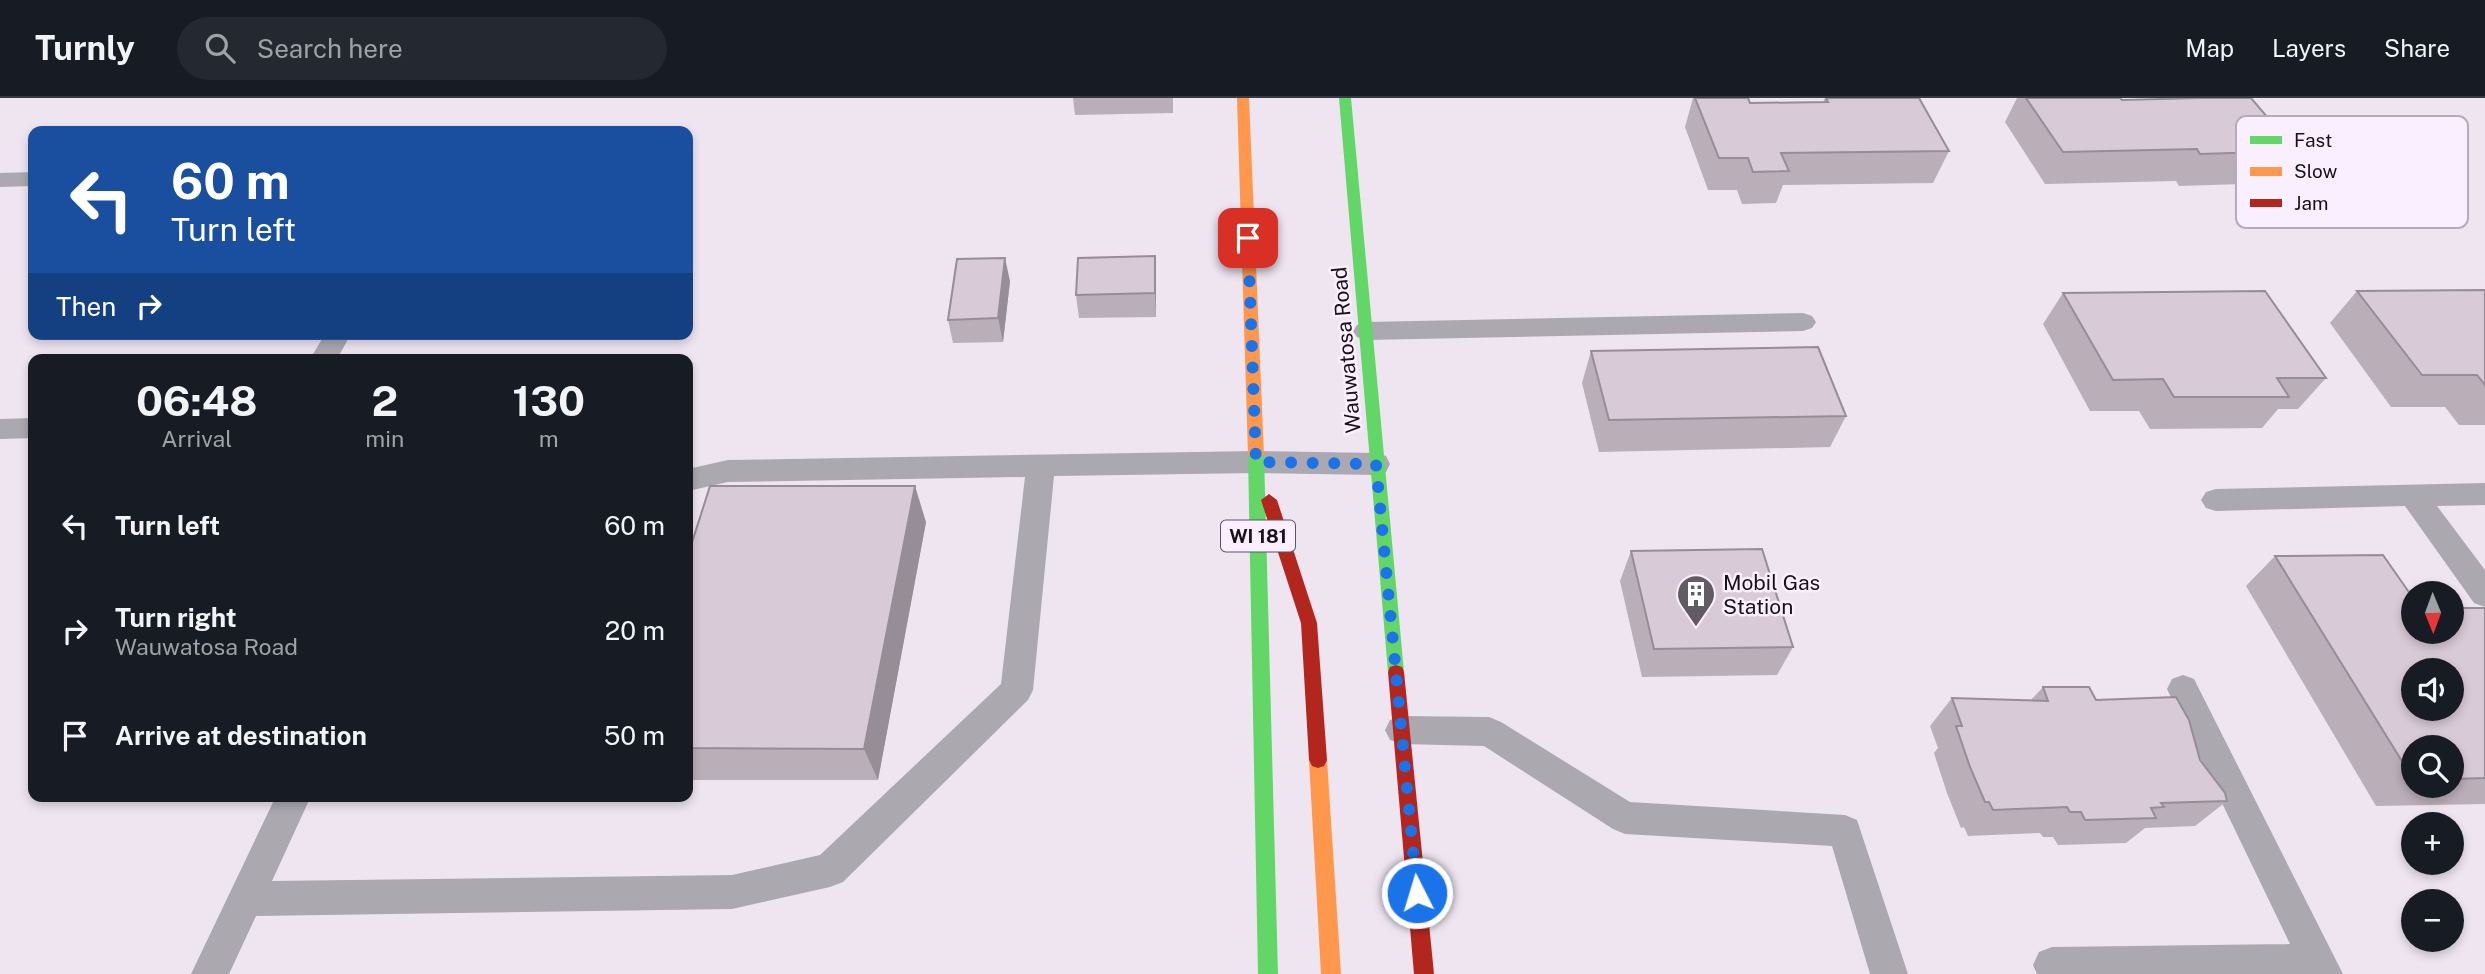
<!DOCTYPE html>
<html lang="en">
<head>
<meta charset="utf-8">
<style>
  :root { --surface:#171b24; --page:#242831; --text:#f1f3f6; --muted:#9ea1a6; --line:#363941 }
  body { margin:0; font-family:"Public Sans",sans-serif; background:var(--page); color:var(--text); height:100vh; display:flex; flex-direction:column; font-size:26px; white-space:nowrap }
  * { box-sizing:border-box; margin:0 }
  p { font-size:23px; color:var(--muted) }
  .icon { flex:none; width:38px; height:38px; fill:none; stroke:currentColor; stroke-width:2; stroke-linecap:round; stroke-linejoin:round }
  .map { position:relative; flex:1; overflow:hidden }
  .side { position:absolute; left:28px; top:256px; width:665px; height:448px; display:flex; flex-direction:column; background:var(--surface); border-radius:14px; box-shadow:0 4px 10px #0003 }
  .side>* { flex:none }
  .banner { position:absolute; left:28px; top:28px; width:665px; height:214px; border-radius:14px; box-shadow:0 4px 10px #0003; background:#1a4fa0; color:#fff; overflow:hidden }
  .needle { width:46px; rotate:179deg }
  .tools { position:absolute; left:2401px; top:483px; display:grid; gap:14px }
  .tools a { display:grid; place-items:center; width:63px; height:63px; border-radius:50%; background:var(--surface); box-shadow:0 4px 10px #0003; font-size:35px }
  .pin { position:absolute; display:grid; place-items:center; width:60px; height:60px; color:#fff; margin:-30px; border-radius:14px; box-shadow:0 4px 10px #0006 }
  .me { position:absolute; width:77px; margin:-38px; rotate:355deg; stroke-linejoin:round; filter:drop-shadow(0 0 5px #0008) }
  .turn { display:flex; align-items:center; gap:24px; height:147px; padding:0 28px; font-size:32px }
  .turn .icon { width:91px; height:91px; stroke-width:2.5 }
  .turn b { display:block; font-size:49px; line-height:60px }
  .then { display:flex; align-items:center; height:66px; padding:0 28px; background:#0003; gap:14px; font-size:26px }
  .eta { display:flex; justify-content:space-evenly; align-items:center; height:119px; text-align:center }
  .eta b { font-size:42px; font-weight:700; line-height:49px }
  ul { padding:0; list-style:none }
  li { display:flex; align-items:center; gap:21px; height:105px; padding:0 28px }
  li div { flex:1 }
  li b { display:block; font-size:26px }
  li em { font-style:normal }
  header { display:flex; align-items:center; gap:42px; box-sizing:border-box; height:98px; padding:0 35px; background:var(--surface); border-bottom:2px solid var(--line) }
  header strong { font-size:33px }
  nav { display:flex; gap:38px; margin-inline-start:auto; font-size:24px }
  .search { width:490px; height:63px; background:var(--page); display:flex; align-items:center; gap:18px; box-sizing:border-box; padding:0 24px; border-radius:38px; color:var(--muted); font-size:26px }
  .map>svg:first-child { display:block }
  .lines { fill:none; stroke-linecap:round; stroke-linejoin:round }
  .lane { fill:#aba8b0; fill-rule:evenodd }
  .fast { fill:#63d668; fill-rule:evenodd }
  .slow { fill:#ff974d; fill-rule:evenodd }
  .jam { fill:#b3261e; fill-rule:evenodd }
  .wall { fill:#baaeb8; fill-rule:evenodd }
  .shaded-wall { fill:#978d96 }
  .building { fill:#d8cad6; stroke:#978d96; stroke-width:2; fill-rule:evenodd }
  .route { stroke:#1a73e8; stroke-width:12; stroke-dasharray:0 21.6 }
  .labels { text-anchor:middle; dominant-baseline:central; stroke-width:5; stroke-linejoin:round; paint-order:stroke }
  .shield { fill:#faeffe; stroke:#5b545e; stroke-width:2 }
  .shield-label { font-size:19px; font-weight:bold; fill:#171119 }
  .street-label { font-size:21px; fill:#171119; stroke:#faeffe }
  .poi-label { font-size:21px; fill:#171119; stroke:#faeffe; text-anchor:start }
  .key { fill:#faeffe; stroke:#b6acb9; stroke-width:2 }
  .key-label { font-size:19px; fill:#171119 }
</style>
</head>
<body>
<header>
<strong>Turnly</strong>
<div class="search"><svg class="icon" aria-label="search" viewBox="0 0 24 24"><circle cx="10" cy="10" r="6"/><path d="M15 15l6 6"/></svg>Search here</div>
<nav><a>Map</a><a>Layers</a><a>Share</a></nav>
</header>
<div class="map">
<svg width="2485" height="876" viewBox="0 0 2485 876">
  <rect width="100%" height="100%" fill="#eee5f1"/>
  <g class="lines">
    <path class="lane" d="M33,74V88L0,89V75Z
      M1803,215L1812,218L1816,224L1812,230L1803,233L1366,242L1357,239L1353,233L1357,227L1366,224Z
      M325,236H351L337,261H310Z
      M33,320V340L0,341V321Z
      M1256,353L1376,355L1386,358L1390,366L1386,374L1376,377L1256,375L1054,378L1033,592L1028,602L843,784L830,789L732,811L256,818L229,876H191L276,698H311L272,783L732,777L820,757L1001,586L1025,379L728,384L688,393V371L728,362Z
      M2485,385V407L2437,408L2485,472V509L2474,505L2405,408L2216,413L2206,410L2201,402L2206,394L2216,391Z
      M2183,577L2194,581L2343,876H2037L2033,867L2039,854L2052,849L2290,846L2167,591L2172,581Z
      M1402,618L1489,619L1501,624L1630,704L1845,717L1857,722L1908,876H1870L1832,748L1625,736L1613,731L1484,648L1402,646L1390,642L1385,632L1390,622Z"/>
    <path class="fast" d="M1339,0H1351L1404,574L1402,579L1396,581L1390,579L1388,574Z
      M1256,351L1264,357L1278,876H1258L1248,357Z"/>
    <path class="slow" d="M1237,0H1249L1264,357L1256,363L1248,357Z
      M1318,654L1324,656L1327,662L1341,876H1321L1309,662L1312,656Z"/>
    <path class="jam" d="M1269,396L1277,402L1317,525L1327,662L1324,668L1318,670L1312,668L1309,662L1301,525L1261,402Z
      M1396,567L1402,569L1404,574L1434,876H1414L1388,574L1390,569Z"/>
  </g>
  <path class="wall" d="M1073,0H1173V15L1075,17Z
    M1693,0H1748L1750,5L1823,4L1825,0H1919L1949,53L1933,85L1783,87L1776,105L1742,106L1737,92H1708L1685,29Z
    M2017,0H2120L2122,2L2188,0H2251L2296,53L2273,85L2179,88L2176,83L2045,86L2005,24Z
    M1155,158L1156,182V219L1079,220L1076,197Z
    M1010,183L1003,244L953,245L948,222Z
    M2485,192V327H2459L2445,309H2391L2330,225L2357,193Z
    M2063,195L2326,280L2298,311H2278L2262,330L2150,331L2139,313H2090L2043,226Z
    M1591,253L1846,318L1830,349L1599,354L1582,285Z
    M926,424L878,682H688V457Z
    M1631,453L1793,549L1777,577L1642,579L1620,483Z
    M2275,458L2413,534L2485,510V706L2376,708L2246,488ZM2413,649H2452V688H2413Z
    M2043,589L2096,602L2200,662L2227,703L2195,728L2145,730L2126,745L2058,747L2053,739H2043L2040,735L1968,738L1964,729L1961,730L1947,695L1934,655L1938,650L1930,628L1952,600L2031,602Z"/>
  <path class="shaded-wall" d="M1155,158L1156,182V219L1155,195Z
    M1005,160L1010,183L1003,244L998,220Z
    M915,388L926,424L878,682L864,651Z"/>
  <path class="building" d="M1695,0H1748L1750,5L1828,4L1826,0H1919L1949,53L1781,55L1789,73L1753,74L1748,60H1719Z
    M2026,0H2120L2122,2L2198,0H2251L2296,53L2200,56L2197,51L2063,54Z
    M1155,158V195L1076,197L1078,160Z
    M1005,160L998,220L948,222L957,161Z
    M2485,192V287L2477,277H2422L2357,193Z
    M2265,193L2326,280H2277L2289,299H2174L2163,281L2113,282L2063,195Z
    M1818,249L1846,318L1609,322L1591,253Z
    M710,388H915L864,651L688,650V457Z
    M1762,451L1793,549L1654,551L1631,453Z
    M2383,457L2413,500V534H2452V510H2485V680L2452,681V649H2413V681L2275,458ZM2413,572H2452V611H2413Z
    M2043,589H2089L2096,602L2176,599L2189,622L2200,662L2225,695L2227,703L2161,705L2164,709L2151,710L2156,720L2085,722L2081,714H2070L2067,709L1993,712L1989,704H1985L1970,669L1956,628H1962L1952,600L2048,603Z"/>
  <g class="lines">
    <path class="route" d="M1248,140L1256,364L1376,366L1417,795"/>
  </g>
  <defs>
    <symbol id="building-pin" viewBox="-11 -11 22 30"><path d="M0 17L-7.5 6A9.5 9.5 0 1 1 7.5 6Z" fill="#625b65" stroke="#faeffe"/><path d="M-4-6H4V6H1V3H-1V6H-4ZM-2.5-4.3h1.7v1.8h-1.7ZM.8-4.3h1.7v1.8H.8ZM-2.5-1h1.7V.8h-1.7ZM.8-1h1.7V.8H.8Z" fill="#fff"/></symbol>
  </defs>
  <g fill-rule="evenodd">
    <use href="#building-pin" x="1674" y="474" width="44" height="60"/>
  </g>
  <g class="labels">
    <rect class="shield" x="1221" y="422.5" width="74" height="31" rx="5"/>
    <g class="shield-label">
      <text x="1258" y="438">WI 181</text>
    </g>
    <g class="street-label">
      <text transform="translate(1346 252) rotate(-95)">Wauwatosa Road</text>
    </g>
    <g class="poi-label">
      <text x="1723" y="484">Mobil Gas<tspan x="1723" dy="24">Station</tspan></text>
    </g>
  </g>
  <rect x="2236" y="18" width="232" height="112" rx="10" class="key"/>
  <rect x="2250" y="38" width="32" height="8" fill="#63d668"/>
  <rect x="2250" y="69" width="32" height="9" fill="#ff974d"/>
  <rect x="2250" y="101" width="32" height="8" fill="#b3261e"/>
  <g class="key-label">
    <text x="2294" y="49">Fast</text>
    <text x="2294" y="80">Slow</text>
    <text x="2294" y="112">Jam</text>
  </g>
</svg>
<div class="tools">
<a><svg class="needle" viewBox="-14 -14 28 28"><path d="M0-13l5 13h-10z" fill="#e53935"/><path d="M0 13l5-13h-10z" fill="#9ea1a6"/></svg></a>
<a><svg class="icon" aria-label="sound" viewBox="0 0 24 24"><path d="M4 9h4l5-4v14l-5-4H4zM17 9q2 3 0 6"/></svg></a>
<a><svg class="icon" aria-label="search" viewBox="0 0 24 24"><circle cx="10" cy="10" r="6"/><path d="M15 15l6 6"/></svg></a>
<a>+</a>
<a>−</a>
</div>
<div class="pin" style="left:1248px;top:140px;background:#d93025"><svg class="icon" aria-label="arrive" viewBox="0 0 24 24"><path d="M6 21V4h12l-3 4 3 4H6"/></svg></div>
<svg class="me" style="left:1417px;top:795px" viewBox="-20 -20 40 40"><circle r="17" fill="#1a73e8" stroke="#fff" stroke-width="3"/><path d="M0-11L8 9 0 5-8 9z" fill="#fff"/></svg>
<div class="banner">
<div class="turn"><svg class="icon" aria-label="left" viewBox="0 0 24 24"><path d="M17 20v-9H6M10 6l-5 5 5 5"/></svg><div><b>60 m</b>Turn left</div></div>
<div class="then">Then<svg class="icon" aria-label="right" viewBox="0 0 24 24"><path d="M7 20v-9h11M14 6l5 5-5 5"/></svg></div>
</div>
<section class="side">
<div class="eta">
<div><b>06:48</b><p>Arrival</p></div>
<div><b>2</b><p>min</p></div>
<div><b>130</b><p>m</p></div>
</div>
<ul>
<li><svg class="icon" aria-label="left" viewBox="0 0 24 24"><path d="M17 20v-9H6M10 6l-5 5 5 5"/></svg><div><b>Turn left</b></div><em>60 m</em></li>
<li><svg class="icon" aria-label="right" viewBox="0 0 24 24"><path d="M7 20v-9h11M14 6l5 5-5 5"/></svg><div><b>Turn right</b><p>Wauwatosa Road</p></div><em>20 m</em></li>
<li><svg class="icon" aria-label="arrive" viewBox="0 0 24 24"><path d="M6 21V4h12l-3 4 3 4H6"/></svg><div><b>Arrive at destination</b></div><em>50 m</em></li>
</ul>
</section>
</div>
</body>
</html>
